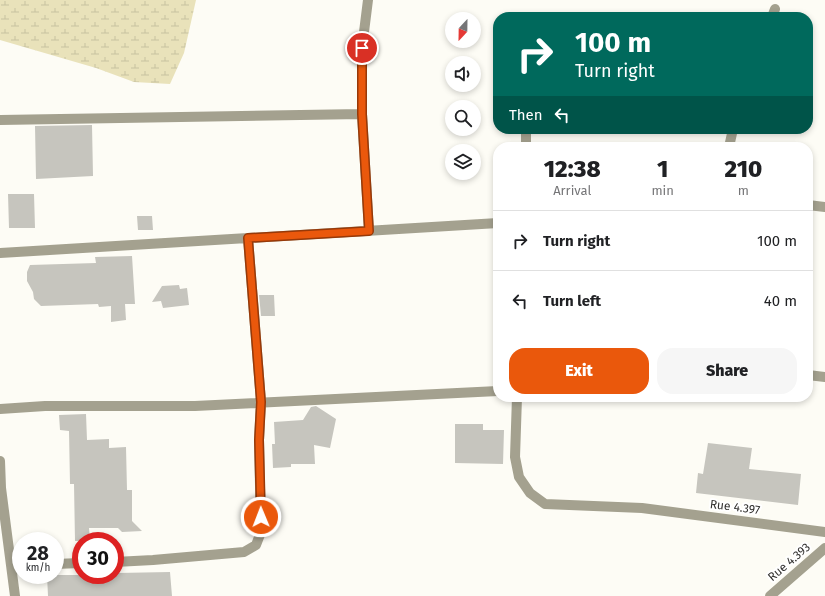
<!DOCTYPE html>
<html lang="en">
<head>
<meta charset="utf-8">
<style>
  :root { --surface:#fff; --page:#f6f6f6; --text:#202124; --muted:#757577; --line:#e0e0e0; --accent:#ea580c }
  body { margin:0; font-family:"Fira Sans",sans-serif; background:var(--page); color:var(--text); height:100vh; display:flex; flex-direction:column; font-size:15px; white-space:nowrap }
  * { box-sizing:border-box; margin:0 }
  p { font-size:13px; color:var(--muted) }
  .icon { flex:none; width:22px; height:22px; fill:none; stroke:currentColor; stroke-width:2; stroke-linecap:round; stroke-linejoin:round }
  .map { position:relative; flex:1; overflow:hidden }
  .details { position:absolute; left:493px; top:142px; width:320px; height:260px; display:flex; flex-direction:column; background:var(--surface); border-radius:16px; box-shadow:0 2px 6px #0003 }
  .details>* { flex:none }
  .top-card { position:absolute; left:493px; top:12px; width:320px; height:122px; border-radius:16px; box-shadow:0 2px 6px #0003; background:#00695c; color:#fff; overflow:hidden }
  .needle { width:26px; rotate:202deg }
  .buttons { position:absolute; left:445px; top:12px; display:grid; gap:8px }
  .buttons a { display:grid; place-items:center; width:36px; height:36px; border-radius:50%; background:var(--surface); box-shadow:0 2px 6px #0003; font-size:20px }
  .speed { position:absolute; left:12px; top:532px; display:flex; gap:8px; font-size:20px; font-weight:700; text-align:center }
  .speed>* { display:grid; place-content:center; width:52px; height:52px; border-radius:50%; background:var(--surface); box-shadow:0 2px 6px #0003; line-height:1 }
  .speed small { font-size:10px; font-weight:400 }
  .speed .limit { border:6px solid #d22; background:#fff; color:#111 }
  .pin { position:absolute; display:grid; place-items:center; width:34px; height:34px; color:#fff; margin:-17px; border:2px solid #fff; border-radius:50%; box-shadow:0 1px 4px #0007 }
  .me { position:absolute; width:44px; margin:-22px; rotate:359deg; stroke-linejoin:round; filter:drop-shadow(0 0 3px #0008) }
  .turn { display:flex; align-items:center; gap:14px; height:84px; padding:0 16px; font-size:18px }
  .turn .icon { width:52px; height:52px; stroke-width:2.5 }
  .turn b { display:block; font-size:28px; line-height:34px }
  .then { display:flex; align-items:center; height:38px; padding:0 16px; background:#0003; gap:8px; font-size:15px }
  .eta { display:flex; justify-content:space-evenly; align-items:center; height:68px; text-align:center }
  .eta b { font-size:24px; font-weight:800; line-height:28px }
  .button { display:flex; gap:8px; margin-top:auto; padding:8px 16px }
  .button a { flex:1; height:46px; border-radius:16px; background:var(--accent); color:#fff; font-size:16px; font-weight:800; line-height:46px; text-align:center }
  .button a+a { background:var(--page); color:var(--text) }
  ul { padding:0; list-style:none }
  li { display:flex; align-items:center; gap:12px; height:60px; padding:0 16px; border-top:1px solid var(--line) }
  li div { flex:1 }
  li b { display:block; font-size:15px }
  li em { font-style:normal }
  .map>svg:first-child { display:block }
  .wetland { fill:url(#wetland-marsh) }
  .building { fill:#c6c5be }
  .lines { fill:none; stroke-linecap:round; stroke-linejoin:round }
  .minor { stroke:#a4a18f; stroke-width:10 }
  .route-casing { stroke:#983908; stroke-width:10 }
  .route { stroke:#ea580c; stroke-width:7 }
  .labels { text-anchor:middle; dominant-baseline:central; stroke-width:4; stroke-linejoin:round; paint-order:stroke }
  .street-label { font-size:12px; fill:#302f2d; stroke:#fff }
</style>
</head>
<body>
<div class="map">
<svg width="825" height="596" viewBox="0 0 825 596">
  <defs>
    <pattern id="wetland-marsh" width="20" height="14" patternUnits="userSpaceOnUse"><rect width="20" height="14" fill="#e9e2ba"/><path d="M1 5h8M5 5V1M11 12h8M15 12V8" fill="none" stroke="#c8c2a0"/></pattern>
  </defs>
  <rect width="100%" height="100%" fill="#fdfcf5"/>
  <path class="wetland" d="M0,0H196L184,53L170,84L134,82L96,68L0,40Z"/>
  <path class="building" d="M92,125L93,176L36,179L35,126Z
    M8,194H34L35,228H9Z
    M137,216H152L153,230H138Z
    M132,256L135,304H125L126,320L111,322V306L99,307L98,304L41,306L34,299L33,292L27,281V272L30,265L96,263L95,257Z
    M179,285L180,289L187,288L189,305L163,308L161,301L152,302L162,286Z
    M259,295H274L275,316H261Z
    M316,406L336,419L330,448L314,445L315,464H291V467L273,468L272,444H275L274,422L303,420L311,407Z
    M86,414L87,440L109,439V448L126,447L127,490H132V521L142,531L122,532L118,528H89L90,541H75L74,484H70L69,431L60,430L59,415Z
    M455,424H483V430H504L503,464L455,463Z
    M708,443L752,448L749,469L801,474L798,505L696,493L698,473L703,474Z
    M170,572L172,596H48L47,575H117V573Z"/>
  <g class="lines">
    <path class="minor" d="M368,0L362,48V114L369,231
      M772,17L775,9
      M0,120L362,114
      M526,147V129
      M729,147L733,129
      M808,205L825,207
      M0,253L498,223
      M808,375L825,377
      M517,397L515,457L519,477L530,493L545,504L642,508L825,532
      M0,409L45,406H195L498,391
      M0,461L1,488L15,596
      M115,562L153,560L244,552L256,545L261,532L259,440L261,402L248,238
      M55,564L81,563
      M770,596L825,548"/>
  </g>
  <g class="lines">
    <defs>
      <path id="route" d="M261,517L259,440L261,402L248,238L369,231L362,114V48"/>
    </defs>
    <use href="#route" class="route-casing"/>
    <use href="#route" class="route"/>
  </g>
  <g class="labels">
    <g class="street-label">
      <text transform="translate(735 507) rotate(7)">Rue 4.397</text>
      <text transform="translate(789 562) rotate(-41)">Rue 4.393</text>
    </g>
  </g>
</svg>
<div class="buttons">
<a><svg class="needle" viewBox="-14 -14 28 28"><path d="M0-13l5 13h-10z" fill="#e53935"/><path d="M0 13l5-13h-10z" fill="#757577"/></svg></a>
<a><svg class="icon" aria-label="sound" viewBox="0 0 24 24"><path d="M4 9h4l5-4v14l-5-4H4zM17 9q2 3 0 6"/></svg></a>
<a><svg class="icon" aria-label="search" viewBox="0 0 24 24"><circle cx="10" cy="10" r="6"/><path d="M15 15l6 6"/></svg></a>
<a><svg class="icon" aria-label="layers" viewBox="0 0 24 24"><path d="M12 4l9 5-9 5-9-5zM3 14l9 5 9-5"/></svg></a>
</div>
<div class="speed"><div>28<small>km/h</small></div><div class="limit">30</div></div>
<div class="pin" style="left:362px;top:48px;background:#d93025"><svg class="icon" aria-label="arrive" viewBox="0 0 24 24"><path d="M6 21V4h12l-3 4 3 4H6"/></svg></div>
<svg class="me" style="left:261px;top:517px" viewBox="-20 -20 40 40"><circle r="17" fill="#ea580c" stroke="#fff" stroke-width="3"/><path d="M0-11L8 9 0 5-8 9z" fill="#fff"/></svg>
<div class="top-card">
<div class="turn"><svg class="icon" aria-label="right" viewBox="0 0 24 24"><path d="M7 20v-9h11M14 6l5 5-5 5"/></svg><div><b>100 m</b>Turn right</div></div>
<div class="then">Then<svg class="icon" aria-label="left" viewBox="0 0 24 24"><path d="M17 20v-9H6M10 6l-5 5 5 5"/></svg></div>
</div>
<section class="details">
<div class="eta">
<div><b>12:38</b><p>Arrival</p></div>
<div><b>1</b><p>min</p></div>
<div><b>210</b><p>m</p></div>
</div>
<ul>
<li><svg class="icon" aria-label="right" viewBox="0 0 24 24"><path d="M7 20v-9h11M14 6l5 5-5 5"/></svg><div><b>Turn right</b></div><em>100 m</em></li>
<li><svg class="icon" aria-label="left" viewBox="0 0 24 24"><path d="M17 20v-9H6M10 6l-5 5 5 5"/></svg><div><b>Turn left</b></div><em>40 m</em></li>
</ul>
<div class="button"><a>Exit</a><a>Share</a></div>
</section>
</div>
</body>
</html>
